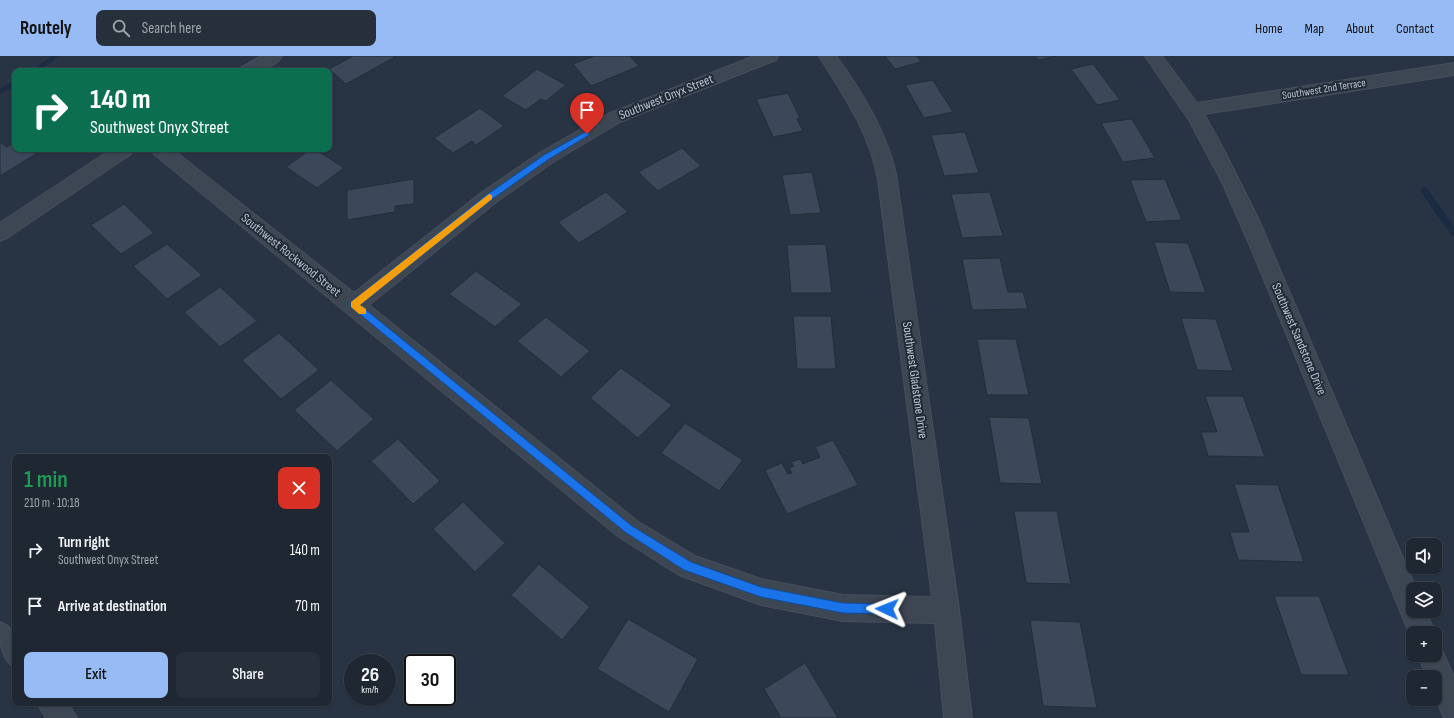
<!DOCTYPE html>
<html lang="en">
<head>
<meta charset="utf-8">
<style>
  :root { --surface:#1e2732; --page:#262f3a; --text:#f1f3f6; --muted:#a1a5ac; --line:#3c444d; --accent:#96bbf5 }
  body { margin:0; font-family:"Sofia Sans Condensed",sans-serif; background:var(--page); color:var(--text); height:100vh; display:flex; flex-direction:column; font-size:15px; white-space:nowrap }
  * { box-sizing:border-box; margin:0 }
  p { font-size:13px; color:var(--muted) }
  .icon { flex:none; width:22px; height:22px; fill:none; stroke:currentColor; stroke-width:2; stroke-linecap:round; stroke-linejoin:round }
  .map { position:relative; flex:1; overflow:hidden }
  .side { position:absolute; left:12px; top:398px; width:320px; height:252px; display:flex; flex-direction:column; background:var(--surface); border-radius:8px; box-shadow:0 1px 3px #0004,0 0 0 1px var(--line) }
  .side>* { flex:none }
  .top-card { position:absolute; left:12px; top:12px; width:320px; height:84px; border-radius:8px; box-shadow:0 1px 3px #0004,0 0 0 1px var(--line); background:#0b6e4f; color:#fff; overflow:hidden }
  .buttons { position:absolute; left:1406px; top:482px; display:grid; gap:8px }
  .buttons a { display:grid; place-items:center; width:36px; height:36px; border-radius:8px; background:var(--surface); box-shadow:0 1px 3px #0004,0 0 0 1px var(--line); font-size:20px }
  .speed { position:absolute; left:344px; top:598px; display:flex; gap:8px; font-size:20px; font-weight:700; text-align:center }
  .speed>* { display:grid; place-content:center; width:52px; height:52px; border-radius:50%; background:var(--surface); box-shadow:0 1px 3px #0004,0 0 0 1px var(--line); line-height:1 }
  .speed small { font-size:10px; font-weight:400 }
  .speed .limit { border:2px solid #111; border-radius:6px; background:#fff; color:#111 }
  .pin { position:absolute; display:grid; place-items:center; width:34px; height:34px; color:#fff; margin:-41px -17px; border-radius:50% 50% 50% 0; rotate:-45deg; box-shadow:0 0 4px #0007 }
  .pin .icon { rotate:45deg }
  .me { position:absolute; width:44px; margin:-22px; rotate:272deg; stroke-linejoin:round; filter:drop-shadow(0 0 3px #0008) }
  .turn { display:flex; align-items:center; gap:14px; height:84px; padding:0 12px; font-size:18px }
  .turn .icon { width:52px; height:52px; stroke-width:2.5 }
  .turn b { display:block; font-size:28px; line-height:34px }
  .round { display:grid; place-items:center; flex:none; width:42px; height:42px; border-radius:8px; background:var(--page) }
  .head { display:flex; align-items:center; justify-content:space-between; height:68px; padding:0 12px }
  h1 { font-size:24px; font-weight:600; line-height:30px; color:#1e9e55 }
  .action { display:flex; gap:8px; margin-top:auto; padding:8px 12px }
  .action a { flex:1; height:46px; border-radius:8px; background:var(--accent); color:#111; font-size:16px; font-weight:600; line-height:46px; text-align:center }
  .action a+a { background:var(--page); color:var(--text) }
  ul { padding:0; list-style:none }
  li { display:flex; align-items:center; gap:12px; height:56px; padding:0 12px }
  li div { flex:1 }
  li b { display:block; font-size:15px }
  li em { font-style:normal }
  header { display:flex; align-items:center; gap:24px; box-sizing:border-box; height:56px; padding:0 20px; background:var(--accent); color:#111 }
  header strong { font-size:19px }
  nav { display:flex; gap:22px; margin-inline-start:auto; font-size:14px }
  .search { width:280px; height:36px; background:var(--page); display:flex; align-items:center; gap:10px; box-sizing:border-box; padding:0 14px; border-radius:8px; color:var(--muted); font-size:15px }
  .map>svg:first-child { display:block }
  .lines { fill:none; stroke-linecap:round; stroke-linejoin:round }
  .stream { fill:#1b2b41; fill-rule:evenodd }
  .building { fill:#3a4859; stroke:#232d3a }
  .street-casing { stroke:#464f5c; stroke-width:2 }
  .street { fill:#3d4653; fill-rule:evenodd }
  .route { fill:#1a73e8; stroke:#114b97 }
  .slow { fill:#f59e0b }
  .labels { text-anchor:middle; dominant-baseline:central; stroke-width:4; stroke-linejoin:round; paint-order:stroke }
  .far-street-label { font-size:11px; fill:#bac1cc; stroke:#212b38 }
  .street-label { font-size:13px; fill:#bac1cc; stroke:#212b38 }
</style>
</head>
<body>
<header>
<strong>Routely</strong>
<div class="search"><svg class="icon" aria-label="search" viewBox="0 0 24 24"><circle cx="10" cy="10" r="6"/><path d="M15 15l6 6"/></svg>Search here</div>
<nav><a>Home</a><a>Map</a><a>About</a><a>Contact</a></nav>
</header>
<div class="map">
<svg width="1454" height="662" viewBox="0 0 1454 662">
  <rect width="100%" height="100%" fill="#283443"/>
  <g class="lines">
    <path class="stream" d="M52,0H60L39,15H31Z
      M13,25H15V30L0,38V33Z
      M1424,131L1427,132L1454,171V180L1451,179L1421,136L1420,134L1421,132Z"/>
  </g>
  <path class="building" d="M353,0H394L395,1L346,28L329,13Z
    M594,0H630L639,10L591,30L573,8Z
    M885,0H917L921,6L895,13Z
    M1035,0H1056L1039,4Z
    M1093,8L1120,44L1097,49L1071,13Z
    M537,13L566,29L546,45L541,43L526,54L502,40Z
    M933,24L953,56L924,62L905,29Z
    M788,37L800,62L797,63L803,75L773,81L756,43Z
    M480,52L504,70L476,89L472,85L453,97L434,82Z
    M1132,63L1155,102L1123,106L1101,67Z
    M965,76L979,117L944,120L931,79Z
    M0,86L7,91L15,86V93H44L0,120Z
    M682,92L701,110L658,135L638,116Z
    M311,93H315L344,112L317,132L286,111Z
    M812,116L821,157L790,159L782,119Z
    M414,123V148L395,150V156L347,164V134Z
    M1165,123L1182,164L1146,166L1130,124Z
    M606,136L628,156L579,187L558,166Z
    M990,136L1003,180L962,182L951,138Z
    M124,148L154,177L121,198L91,169Z
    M1154,186L1188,187L1206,237L1170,236Z
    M167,188L202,219L167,243L133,210Z
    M826,188L832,237H791L787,189Z
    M1000,202L1008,236H1023L1028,253L972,254L962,203Z
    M476,215L522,248L495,271L449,238Z
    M220,231L257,265L220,291L184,256Z
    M793,260H831L836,313H797Z
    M546,261L590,295L561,321L517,285Z
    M1181,262L1216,263L1233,315L1197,314Z
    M279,277L319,314L281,343L242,304Z
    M977,283H1016L1029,339H987Z
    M621,312L672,349L638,382L590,342Z
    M331,324L374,363L337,395L294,354Z
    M1205,340H1243L1265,401L1208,400L1201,376H1217Z
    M989,361L1029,362L1042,428L1000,427Z
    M685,367L743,404L719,435L661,397Z
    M398,383L440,425L413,448L371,405Z
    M833,384L858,429L787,458L765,414L782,407L788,418L792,417L789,412L794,410L791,406L800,403L803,408L820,401L815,391Z
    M1234,428L1278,429L1304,506L1238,504L1230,476H1249Z
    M463,446L505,487L475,516L433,473Z
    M1014,455H1057L1071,528L1026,527Z
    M539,508L590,551L562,584L511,539Z
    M1274,540H1319L1349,619H1301Z
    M628,563L698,603L669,656L597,613Z
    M1030,564L1080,566L1097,652L1043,650Z
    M805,607L838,662H781L764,633Z"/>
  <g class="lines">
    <defs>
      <path id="street" d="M261,0H282C273,15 255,15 240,15L242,11Z
        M754,0H778L776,4L620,66L553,106L495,147L369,249L637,465L695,500L761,523L843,539L932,541L878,124C870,77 844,40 819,0H836C862,35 886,75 896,118L959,554L972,662H944L935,567L843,565L761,549L679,519L619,481L154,98L151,93H172L354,237L481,137L541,96L608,58Z
        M1145,0H1162L1197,47L1454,7V19L1204,58L1224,94L1258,162L1416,533H1413V555H1426L1435,577H1413V586L1253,197L1223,128L1189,64Z
        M112,93H134L131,98L7,182L0,185V167Z
        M0,566C22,575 15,592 15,612C0,603 0,586 0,566Z
        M1435,588L1440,590L1454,621V662H1444L1435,640V621H1427L1418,599H1435Z
        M37,647H68L77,662H46Z"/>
    </defs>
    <use href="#street" class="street-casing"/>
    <use href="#street" class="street"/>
  </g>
  <path class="route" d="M587,75L589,76V79L549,103L491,144L360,249L632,470L691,506L761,531L843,547L887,548L891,549L892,553L891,557L887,558L843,557L761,541L684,514L625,476L351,251V246L485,140L544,99Z"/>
  <path class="slow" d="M489,138L492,139V143L360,249L366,253V258H359L351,251V246Z"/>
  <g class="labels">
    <g class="far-street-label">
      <text transform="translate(1324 33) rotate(-9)">Southwest 2nd Terrace</text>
    </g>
    <g class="street-label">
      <text transform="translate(666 41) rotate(-22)">Southwest Onyx Street</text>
      <text transform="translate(291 199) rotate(39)">Southwest Rockwood Street</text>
      <text transform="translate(1299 283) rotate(67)">Southwest Sandstone Drive</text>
      <text transform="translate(915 324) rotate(82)">Southwest Gladstone Drive</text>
    </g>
  </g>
</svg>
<div class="buttons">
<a><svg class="icon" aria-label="sound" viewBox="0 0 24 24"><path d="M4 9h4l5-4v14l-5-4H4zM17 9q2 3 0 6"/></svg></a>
<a><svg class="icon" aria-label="layers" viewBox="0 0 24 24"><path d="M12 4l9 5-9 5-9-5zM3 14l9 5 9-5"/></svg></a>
<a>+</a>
<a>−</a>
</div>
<div class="speed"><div>26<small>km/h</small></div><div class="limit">30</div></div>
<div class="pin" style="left:587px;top:78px;background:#d93025"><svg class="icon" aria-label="arrive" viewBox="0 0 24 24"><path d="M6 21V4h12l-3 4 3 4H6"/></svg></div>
<svg class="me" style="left:887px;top:553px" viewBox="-20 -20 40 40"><path d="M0-17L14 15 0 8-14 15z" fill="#1a73e8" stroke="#fff" stroke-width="4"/></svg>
<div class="top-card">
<div class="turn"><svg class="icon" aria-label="right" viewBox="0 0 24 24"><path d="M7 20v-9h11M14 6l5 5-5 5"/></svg><div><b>140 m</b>Southwest Onyx Street</div></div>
</div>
<section class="side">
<div class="head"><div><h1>1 min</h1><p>210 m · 10:18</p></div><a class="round" style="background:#d93025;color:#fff"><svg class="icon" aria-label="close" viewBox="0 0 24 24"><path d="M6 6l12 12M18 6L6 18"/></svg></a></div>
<ul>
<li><svg class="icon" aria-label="right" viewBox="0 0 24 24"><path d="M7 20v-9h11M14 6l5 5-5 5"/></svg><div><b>Turn right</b><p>Southwest Onyx Street</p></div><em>140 m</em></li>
<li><svg class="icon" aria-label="arrive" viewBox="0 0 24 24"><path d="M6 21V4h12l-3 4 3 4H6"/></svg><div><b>Arrive at destination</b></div><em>70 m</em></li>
</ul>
<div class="action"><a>Exit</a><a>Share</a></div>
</section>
</div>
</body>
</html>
